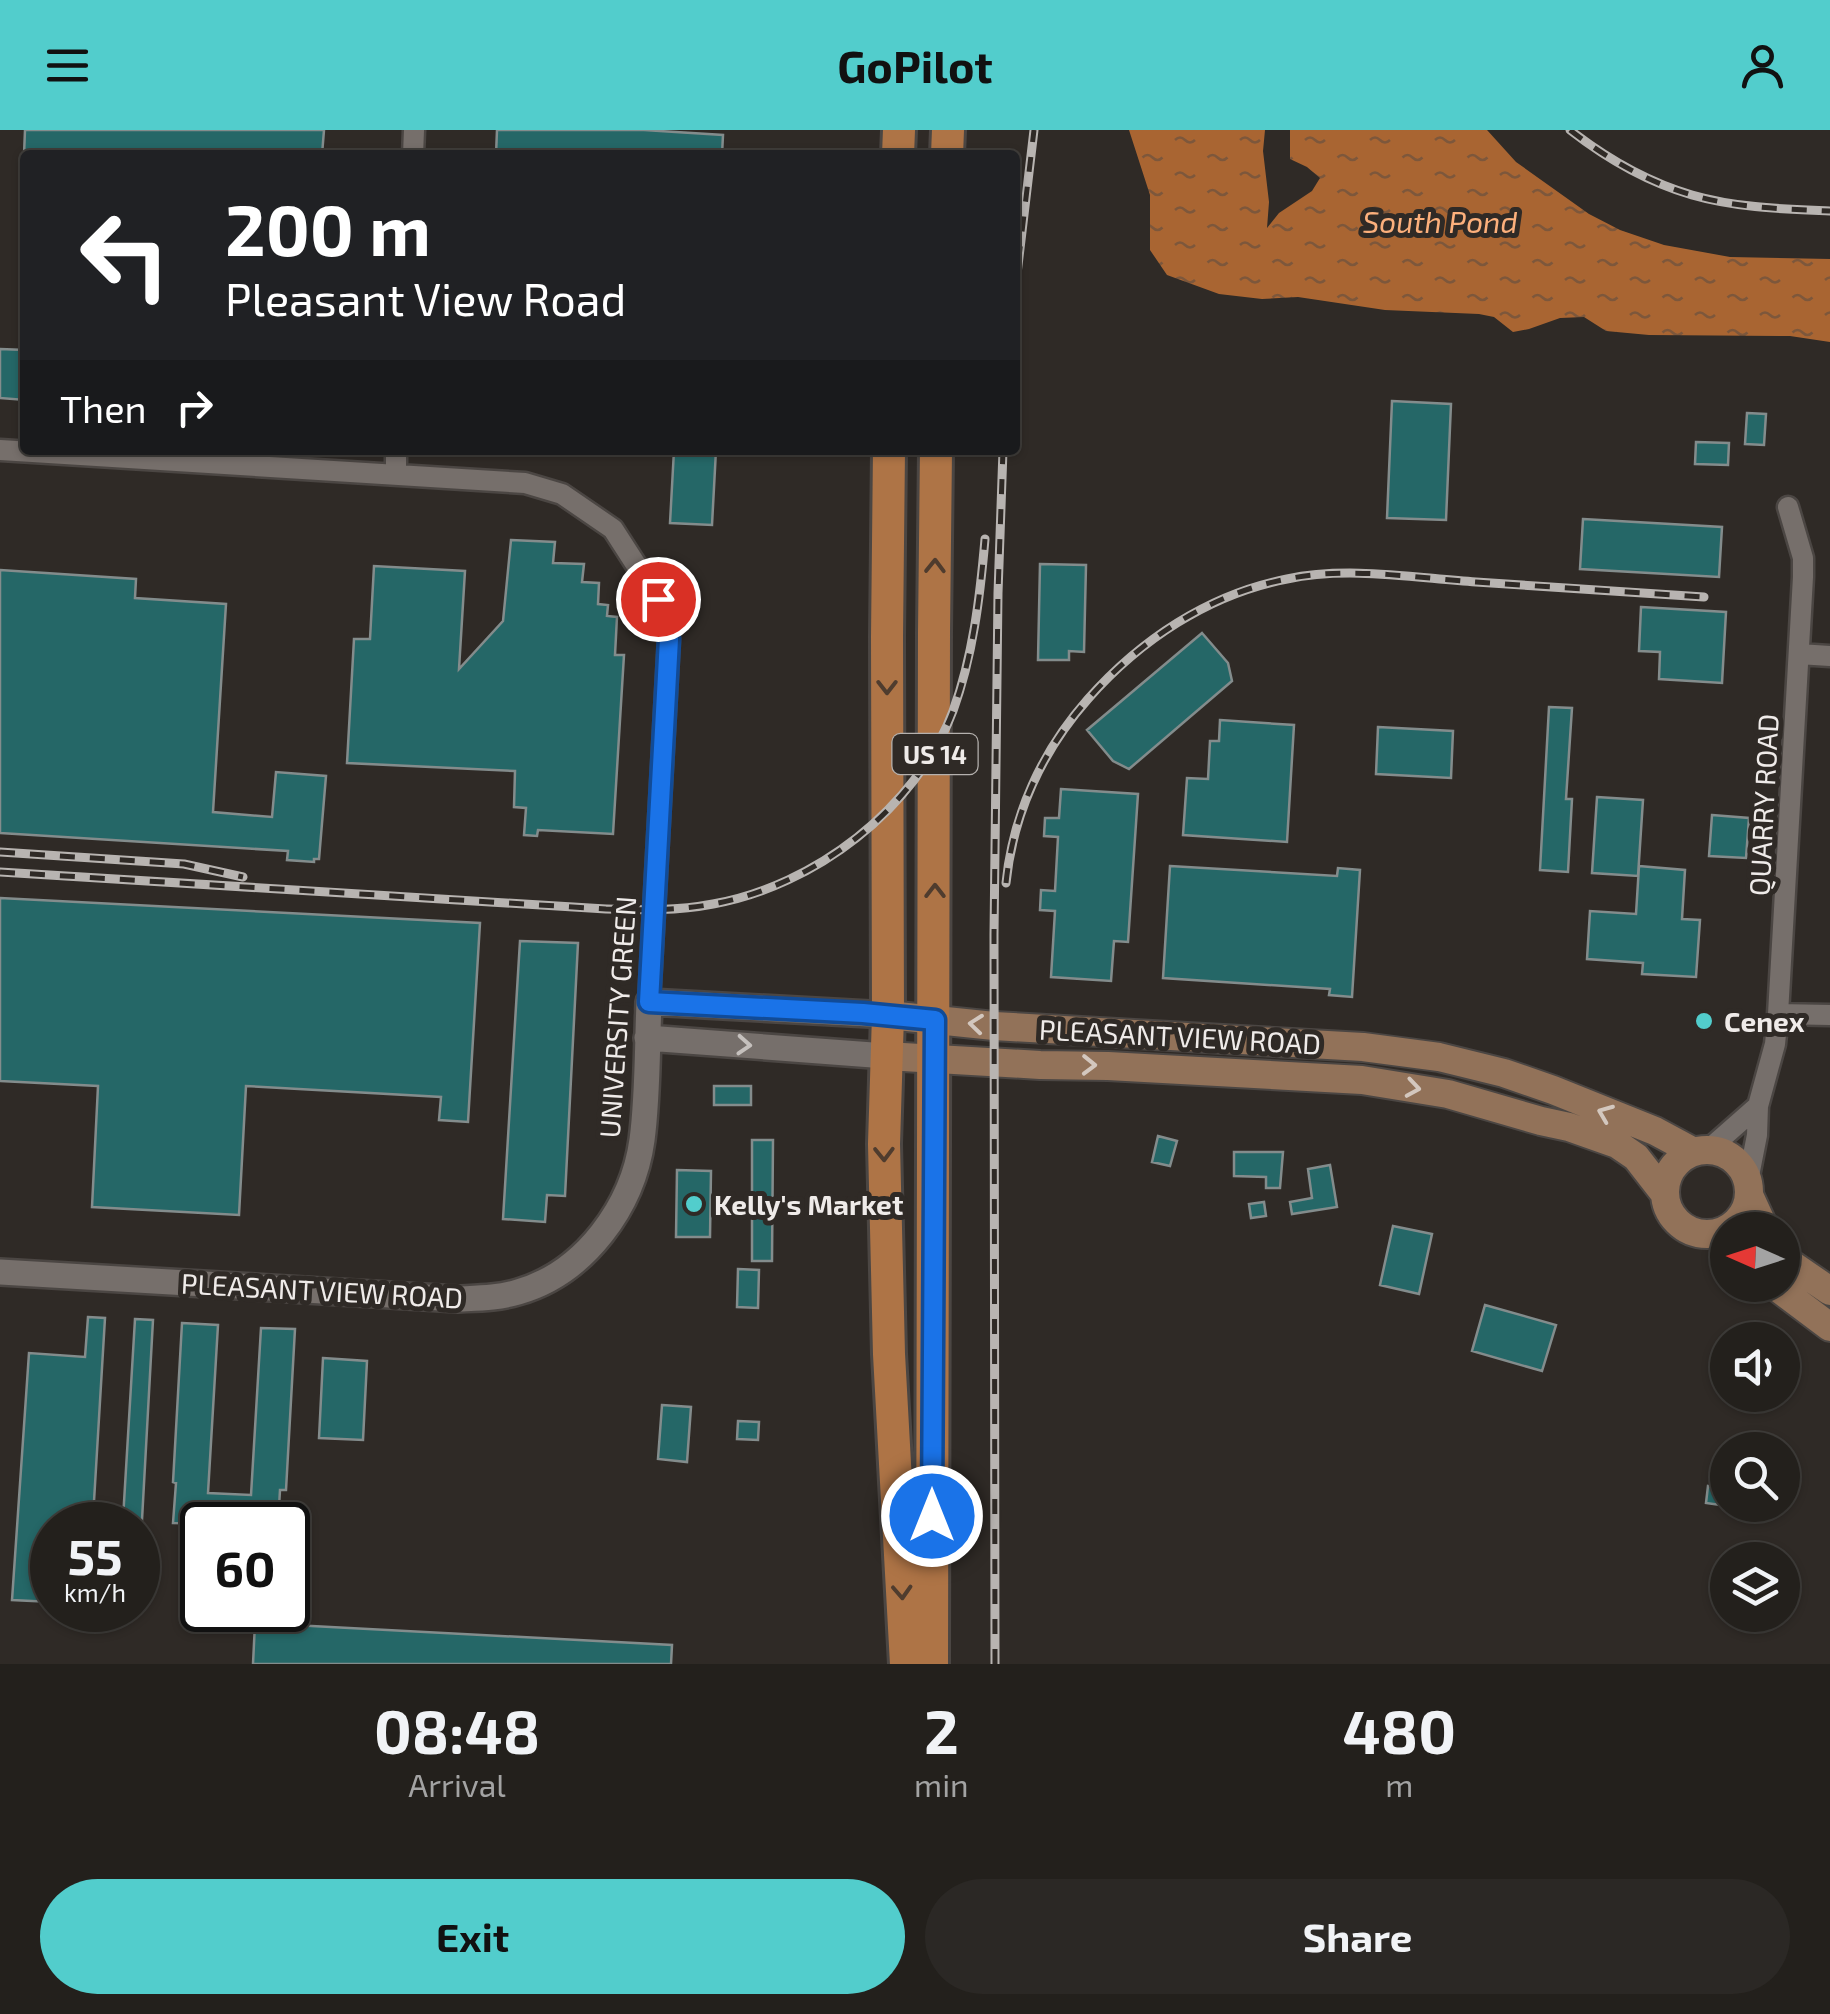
<!DOCTYPE html>
<html lang="en">
<head>
<meta charset="utf-8">
<style>
  :root { --surface:#23201c; --page:#2b2825; --text:#f1f3f6; --muted:#a3a3a3; --line:#403e3b; --accent:#52cdcc }
  body { margin:0; font-family:"Exo 2",sans-serif; background:var(--page); color:var(--text); height:100vh; display:flex; flex-direction:column; font-size:38px; white-space:nowrap }
  * { box-sizing:border-box; margin:0 }
  p { font-size:32px; color:var(--muted) }
  .icon { flex:none; width:55px; height:55px; fill:none; stroke:currentColor; stroke-width:2; stroke-linecap:round; stroke-linejoin:round }
  .map { position:relative; height:1534px; overflow:hidden }
  .panel { display:flex; flex-direction:column; background:var(--surface); flex:1 }
  .panel>* { flex:none }
  .top-card { position:absolute; left:20px; top:20px; width:1000px; height:305px; border-radius:10px; box-shadow:0 2px 8px #0004,0 0 0 2px var(--line); background:#202124; color:#fff; overflow:hidden }
  .needle { width:65px; rotate:273deg }
  .buttons { position:absolute; left:1710px; top:1082px; display:grid; gap:20px }
  .buttons a { display:grid; place-items:center; width:90px; height:90px; border-radius:50%; background:var(--surface); box-shadow:0 2px 8px #0004,0 0 0 2px var(--line); font-size:50px }
  .speed { position:absolute; left:30px; top:1372px; display:flex; gap:20px; font-size:50px; font-weight:700; text-align:center }
  .speed>* { display:grid; place-content:center; width:130px; height:130px; border-radius:50%; background:var(--surface); box-shadow:0 2px 8px #0004,0 0 0 2px var(--line); line-height:1 }
  .speed small { font-size:25px; font-weight:400 }
  .speed .limit { border:5px solid #111; border-radius:15px; background:#fff; color:#111 }
  .pin { position:absolute; display:grid; place-items:center; width:85px; height:85px; color:#fff; margin:-42px; border:5px solid #fff; border-radius:50%; box-shadow:0 2px 10px #0007 }
  .me { position:absolute; width:110px; margin:-55px; rotate:0deg; stroke-linejoin:round; filter:drop-shadow(0 0 8px #0008) }
  .turn { display:flex; align-items:center; gap:35px; height:210px; padding:0 40px; font-size:45px }
  .turn .icon { width:130px; height:130px; stroke-width:2.5 }
  .turn b { display:block; font-size:70px; line-height:85px }
  .then { display:flex; align-items:center; height:95px; padding:0 40px; background:#0003; gap:20px; font-size:38px }
  .eta { display:flex; justify-content:space-evenly; align-items:center; height:170px; text-align:center }
  .eta b { font-size:60px; font-weight:700; line-height:70px }
  .cta { display:flex; gap:20px; margin-top:auto; padding:20px 40px }
  .cta a { flex:1; height:115px; border-radius:60px; background:var(--accent); color:#111; font-size:40px; font-weight:700; line-height:115px; text-align:center }
  .cta a+a { background:var(--page); color:var(--text) }
  header { display:flex; justify-content:space-between; align-items:center; height:130px; padding:0 40px; background:var(--accent); color:#111; font-size:45px; font-weight:700 }
  .map>svg:first-child { display:block }
  .water { fill:url(#water-ripples) }
  .building { fill:#256767; stroke:#838c8c; stroke-width:2.5 }
  .lines { fill:none; stroke-linecap:round; stroke-linejoin:round }
  .minor-casing { stroke:#4b4643; stroke-width:25 }
  .tertiary-casing { stroke:#4b4643; stroke-width:30 }
  .secondary-casing { stroke:#4b4643; stroke-width:32 }
  .primary-casing { stroke:#4b4643; stroke-width:38 }
  .minor { stroke:#766f6b; stroke-width:20 }
  .tertiary { stroke:#766f6b; stroke-width:25 }
  .secondary { stroke:#927259; stroke-width:28 }
  .primary { stroke:#ae7446; stroke-width:32 }
  .rail-casing { stroke:#b8b4b1; stroke-width:9 }
  .rail { stroke:#2f2a26; stroke-width:5; stroke-dasharray:15; stroke-linecap:butt }
  .oneway { stroke:#4f3c2e }
  .oneway2 { stroke:#d3c7be }
  .oneway3 { stroke:#c5c0bd }
  .route-casing { stroke:#114b97; stroke-width:25 }
  .route { stroke:#1a73e8; stroke-width:18 }
  .poi-dot { fill:#52cdcc; stroke:#2f2a26; stroke-width:4 }
  .labels { text-anchor:middle; dominant-baseline:central; stroke-width:10; stroke-linejoin:round; paint-order:stroke }
  .shield { fill:#2f2a26; stroke:#b5b1ae; stroke-width:2.5 }
  .shield-label { font-size:25px; font-weight:bold; fill:#efebe9 }
  .street-label { font-size:28px; fill:#efebe9; stroke:#2f2a26 }
  .poi-label { font-size:28px; font-weight:bold; fill:#efebe9; stroke:#2f2a26; text-anchor:start }
  .water-label { font-size:30px; font-style:italic; fill:#fcb07c; stroke:#2f2a26 }
</style>
</head>
<body>
<header><svg class="icon" aria-label="menu" viewBox="0 0 24 24"><path d="M4 6h16M4 12h16M4 18h16"/></svg>GoPilot<svg class="icon" aria-label="person" viewBox="0 0 24 24"><circle cx="12" cy="8" r="4"/><path d="M4 21q1-7 8-7t8 7"/></svg></header>
<div class="map">
<svg width="1830" height="1534" viewBox="0 0 1830 1534">
  <defs>
    <pattern id="water-ripples" width="26" height="14" patternUnits="userSpaceOnUse" patternTransform="scale(2.5)"><rect width="26" height="14" fill="#a96532"/><path d="M2 4q2-2 4 0t4 0M15 11q2-2 4 0t4 0" fill="none" stroke="#7d573b"/></pattern>
  </defs>
  <rect width="100%" height="100%" fill="#2f2a26"/>
  <path class="water" d="M1129,0H1265L1263,21L1269,72L1267,98L1279,83L1312,61L1320,48L1307,37L1290,29V0H1487L1516,32L1589,84L1620,100L1664,115L1730,127L1830,129V212L1790,206L1649,205L1606,201L1584,187L1560,188L1529,199L1513,202L1494,187L1479,184L1385,180L1298,167L1262,169L1219,164L1167,145L1150,120V65Z"/>
  <path class="building" d="M25,0H324L322,25L249,21L248,25H24Z
    M497,0H644L723,5L722,25H496Z
    M0,219L25,220V270L0,268Z
    M1392,271L1451,274L1446,390L1387,388Z
    M1747,283L1766,284L1764,315L1745,314Z
    M1696,312L1729,313L1728,335L1695,334Z
    M674,320H716L712,395L670,393Z
    M1583,389L1722,397L1719,447L1580,439Z
    M511,410L555,412L553,433L584,434L582,452L599,453L598,474L608,475L607,486L617,487L615,525H624L613,704L538,700L537,706L524,705L526,678L514,677L515,641L347,633L354,509H370L374,436L465,441L459,539L503,491Z
    M1040,434L1086,435L1084,522L1069,521V530H1038Z
    M0,440L136,449L135,468L226,474L213,682L272,687L276,642L326,646L319,729H314V732L287,730L288,721L0,703Z
    M1641,477L1726,482L1722,553L1659,549L1660,522L1639,521Z
    M1202,503L1228,533L1232,551L1129,639L1113,631L1087,600Z
    M1549,577L1572,578L1566,669H1572L1568,742L1540,740Z
    M1220,590L1294,595L1287,712L1183,705L1187,648L1208,649L1210,611H1219Z
    M1378,597L1453,601L1451,648L1376,644Z
    M1061,659L1138,664L1128,812L1114,811L1111,851L1051,847L1055,781L1040,780L1041,760L1055,761L1058,707L1044,706L1045,688H1059Z
    M1597,667L1643,670L1638,746L1592,743Z
    M1712,685L1749,688L1746,728L1709,726Z
    M1170,736L1337,746L1338,738L1360,740L1352,867L1329,865L1330,859L1163,848Z
    M1639,736L1685,740L1682,789L1700,790L1696,847L1642,844L1643,833L1587,829L1590,781L1636,784Z
    M0,768L480,793L468,992L439,990L441,967L246,956L239,1085L92,1077L98,956L0,951Z
    M520,811L578,813L565,1066L547,1065L545,1092L503,1089Z
    M714,956H751V975H714Z
    M1158,1006L1177,1011L1170,1036L1152,1032Z
    M752,1010H773L772,1131H752Z
    M1234,1022H1283L1280,1058H1266V1047L1234,1046Z
    M1330,1035L1337,1077L1292,1084L1290,1072L1312,1068L1308,1039Z
    M677,1040L711,1041L710,1107H676Z
    M1264,1072L1266,1086L1251,1088L1249,1074Z
    M1393,1096L1432,1104L1419,1164L1380,1155Z
    M738,1139L759,1140L758,1178L737,1177Z
    M1485,1175L1556,1195L1542,1241L1472,1221Z
    M88,1187L105,1188L93,1388L66,1386L65,1395H52V1472L12,1470L29,1223L85,1227Z
    M135,1189L153,1190L142,1390L123,1389Z
    M182,1193L218,1195L208,1363L251,1365L261,1198L295,1199L286,1360H280L278,1395L173,1393L176,1353L173,1352Z
    M323,1228L367,1231L363,1310L319,1308Z
    M662,1275L691,1277L687,1332L658,1329Z
    M738,1291L759,1292L758,1310L737,1309Z
    M1708,1356L1728,1359V1376L1706,1373Z
    M255,1493L672,1515L671,1534H253Z"/>
  <g class="lines">
    <defs>
      <path id="minor" d="M413,25L414,0
        M0,320L525,353L562,364L613,399L658,469L664,484L669,509L649,872
        M396,344V320
        M1799,524L1830,526
        M1778,884L1830,885
        M1758,976L1775,914L1778,884L1803,447V428L1788,377
        M1708,1020L1758,976L1757,1005L1748,1051"/>
      <path id="tertiary" d="M647,908L886,926
        M0,1142L458,1169C479,1168 498,1168 518,1162C585,1143 633,1076 642,1010C648,965 647,918 649,872L888,885"/>
      <path id="secondary" d="M888,885L994,896L1363,917L1439,927L1504,943L1553,960L1655,1001L1694,1022
        M886,926L1040,935L1108,936L1362,950L1448,964L1541,991L1569,997L1617,1014L1636,1027L1664,1063
        M1665 1062a42 42 0 1 1 84 0a42 42 0 1 1-84 0Z
        M1749,1065L1765,1100
        M1782,1128L1830,1161
        M1774,1155L1830,1197"/>
      <path id="primary" d="M898,25L899,0
        M947,25L948,0
        M889,320L887,507L888,885L884,1014L889,1224L906,1534
        M932,1534L934,503L936,320"/>
    </defs>
    <use href="#minor" class="minor-casing"/>
    <use href="#tertiary" class="tertiary-casing"/>
    <use href="#secondary" class="secondary-casing"/>
    <use href="#primary" class="primary-casing"/>
    <use href="#minor" class="minor"/>
    <use href="#tertiary" class="tertiary"/>
    <use href="#secondary" class="secondary"/>
    <use href="#primary" class="primary"/>
    <defs>
      <path id="rail" d="M1570,0C1606,28 1647,52 1692,65C1737,78 1784,79 1830,81
        M1015,161L1034,0
        M0,722L184,734L243,747
        M0,742L606,779C642,780 677,781 713,774C814,756 916,679 953,581C973,526 980,467 985,409
        M1006,753C1013,684 1042,621 1088,569C1140,510 1209,464 1287,449C1348,436 1415,448 1476,452C1552,457 1628,462 1704,467
        M995,1534L994,805L998,463L1003,320"/>
    </defs>
    <use href="#rail" class="rail-casing"/>
    <use href="#rail" class="rail"/>
  </g>
  <defs><path id="oneway-chevron" d="M-2-3.5L2.5 0L-2 3.5" fill="none" stroke-width="1.6" stroke-linecap="round" stroke-linejoin="round" transform="scale(2.5)"/></defs>
  <g class="oneway">
    <use href="#oneway-chevron" transform="translate(935 436) rotate(-89)"/>
    <use href="#oneway-chevron" transform="translate(887 557) rotate(90)"/>
    <use href="#oneway-chevron" transform="translate(935 761) rotate(-90)"/>
    <use href="#oneway-chevron" transform="translate(884 1024) rotate(89)"/>
    <use href="#oneway-chevron" transform="translate(902 1462) rotate(87)"/>
  </g>
  <g class="oneway2">
    <use href="#oneway-chevron" transform="translate(976 894) rotate(-174)"/>
    <use href="#oneway-chevron" transform="translate(1089 935) rotate(1)"/>
    <use href="#oneway-chevron" transform="translate(1413 958) rotate(9)"/>
    <use href="#oneway-chevron" transform="translate(1605 983) rotate(-158)"/>
  </g>
  <use class="oneway3" href="#oneway-chevron" transform="translate(744 915) rotate(4)"/>
  <g class="lines">
    <defs>
      <path id="route" d="M658,469L664,484L669,509L649,872L863,883L935,890L932,1386"/>
    </defs>
    <use href="#route" class="route-casing"/>
    <use href="#route" class="route"/>
  </g>
  <g class="poi-dot">
    <circle cx="1704" cy="891" r="10"/>
    <circle cx="694" cy="1074" r="10"/>
  </g>
  <g class="labels">
    <rect class="shield" x="892.5" y="604" width="85" height="40" rx="8"/>
    <g class="shield-label">
      <text x="935" y="624">US 14</text>
    </g>
    <g class="street-label">
      <text transform="translate(1763 675) rotate(-87)">QUARRY ROAD</text>
      <text transform="translate(617 887) rotate(-86)">UNIVERSITY GREEN</text>
      <text transform="translate(1180 906) rotate(3)">PLEASANT VIEW ROAD</text>
      <text transform="translate(322 1160) rotate(3)">PLEASANT VIEW ROAD</text>
    </g>
    <g class="poi-label">
      <text x="1724" y="891">Cenex</text>
      <text x="714" y="1074">Kelly's Market</text>
    </g>
    <g class="water-label">
      <text x="1440" y="91">South Pond</text>
    </g>
  </g>
</svg>
<div class="buttons">
<a><svg class="needle" viewBox="-14 -14 28 28"><path d="M0-13l5 13h-10z" fill="#e53935"/><path d="M0 13l5-13h-10z" fill="#a3a3a3"/></svg></a>
<a><svg class="icon" aria-label="sound" viewBox="0 0 24 24"><path d="M4 9h4l5-4v14l-5-4H4zM17 9q2 3 0 6"/></svg></a>
<a><svg class="icon" aria-label="search" viewBox="0 0 24 24"><circle cx="10" cy="10" r="6"/><path d="M15 15l6 6"/></svg></a>
<a><svg class="icon" aria-label="layers" viewBox="0 0 24 24"><path d="M12 4l9 5-9 5-9-5zM3 14l9 5 9-5"/></svg></a>
</div>
<div class="speed"><div>55<small>km/h</small></div><div class="limit">60</div></div>
<div class="pin" style="left:658px;top:469px;background:#d93025"><svg class="icon" aria-label="arrive" viewBox="0 0 24 24"><path d="M6 21V4h12l-3 4 3 4H6"/></svg></div>
<svg class="me" style="left:932px;top:1386px" viewBox="-20 -20 40 40"><circle r="17" fill="#1a73e8" stroke="#fff" stroke-width="3"/><path d="M0-11L8 9 0 5-8 9z" fill="#fff"/></svg>
<div class="top-card">
<div class="turn"><svg class="icon" aria-label="left" viewBox="0 0 24 24"><path d="M17 20v-9H6M10 6l-5 5 5 5"/></svg><div><b>200 m</b>Pleasant View Road</div></div>
<div class="then">Then<svg class="icon" aria-label="right" viewBox="0 0 24 24"><path d="M7 20v-9h11M14 6l5 5-5 5"/></svg></div>
</div>
</div>
<section class="panel">
<div class="eta">
<div><b>08:48</b><p>Arrival</p></div>
<div><b>2</b><p>min</p></div>
<div><b>480</b><p>m</p></div>
</div>
<div class="cta"><a>Exit</a><a>Share</a></div>
</section>
</body>
</html>
